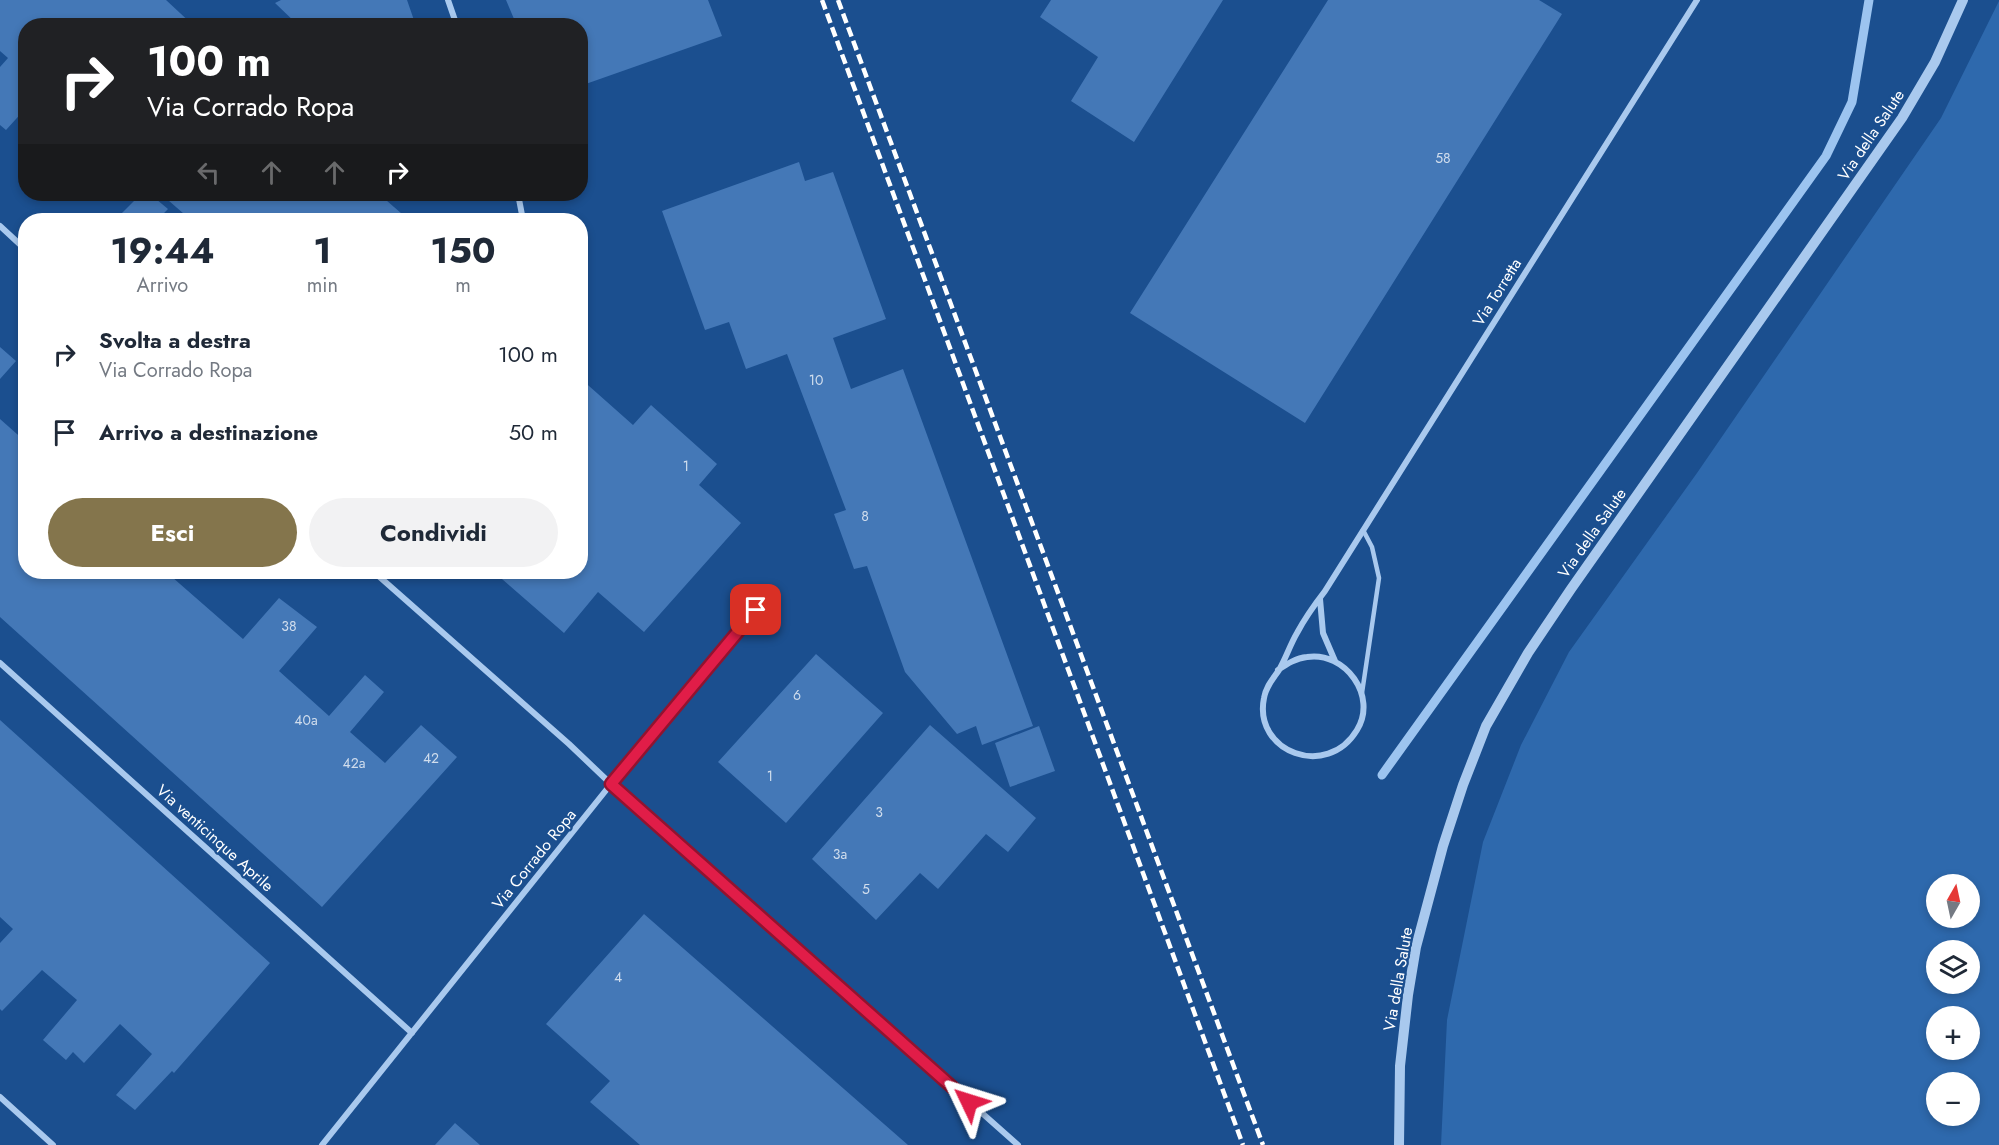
<!DOCTYPE html>
<html lang="it">
<head>
<meta charset="utf-8">
<style>
  :root { --surface:#fff; --page:#f2f2f3; --text:#1f2937; --muted:#747a83; --accent:#84754c }
  body { margin:0; font-family:Jost,sans-serif; background:var(--page); color:var(--text); height:100vh; display:flex; flex-direction:column; font-size:22px; white-space:nowrap }
  * { box-sizing:border-box; margin:0 }
  p { font-size:20px; color:var(--muted) }
  .icon { flex:none; width:33px; height:33px; fill:none; stroke:currentColor; stroke-width:2; stroke-linecap:round; stroke-linejoin:round }
  .map { position:relative; flex:1; overflow:hidden }
  .sheet { position:absolute; left:18px; top:213px; width:570px; height:366px; display:flex; flex-direction:column; background:var(--surface); border-radius:24px; box-shadow:0 3px 9px #0003 }
  .sheet>* { flex:none }
  .guide { position:absolute; left:18px; top:18px; width:570px; height:183px; border-radius:24px; box-shadow:0 3px 9px #0003; background:#202124; color:#fff; overflow:hidden }
  .needle { width:39px; rotate:9deg }
  .tools { position:absolute; left:1926px; top:874px; display:grid; gap:12px }
  .tools a { display:grid; place-items:center; width:54px; height:54px; border-radius:50%; background:var(--surface); box-shadow:0 3px 9px #0003; font-size:30px }
  .pin { position:absolute; display:grid; place-items:center; width:51px; height:51px; color:#fff; margin:-26px; border-radius:12px; box-shadow:0 3px 9px #0006 }
  .me { position:absolute; width:66px; margin:-33px; rotate:311deg; stroke-linejoin:round; filter:drop-shadow(0 0 4px #0008) }
  .turn { display:flex; align-items:center; gap:21px; height:126px; padding:0 30px; font-size:27px }
  .turn .icon { width:78px; height:78px; stroke-width:2.5 }
  .turn b { display:block; font-size:42px; line-height:51px }
  .lanes { display:flex; align-items:center; height:57px; padding:0 30px; background:#0003; justify-content:center; gap:30px; direction:ltr }
  .lanes .off { opacity:.35 }
  .eta { display:flex; justify-content:space-evenly; align-items:center; height:102px; text-align:center }
  .eta b { font-size:36px; font-weight:700; line-height:42px }
  .cta { display:flex; gap:12px; margin-top:auto; padding:12px 30px }
  .cta a { flex:1; height:69px; border-radius:36px; background:var(--accent); color:#fff; font-size:24px; font-weight:700; line-height:69px; text-align:center }
  .cta a+a { background:var(--page); color:var(--text) }
  ul { padding:0; list-style:none }
  li { display:flex; align-items:center; gap:18px; height:78px; padding:0 30px }
  li div { flex:1 }
  li b { display:block; font-size:22px }
  li em { font-style:normal }
  .map>svg:first-child { display:block }
  .green { fill:#2e69ad; fill-rule:evenodd }
  .lines { fill:none; stroke-linecap:round; stroke-linejoin:round }
  .stream { stroke:#9cc4f0; stroke-width:9 }
  .building { fill:#4478b7 }
  .service { stroke:#a9c9ee; stroke-width:4.5 }
  .minor { stroke:#a9c9ee; stroke-width:6 }
  .tertiary { stroke:#a9c9ee; stroke-width:10 }
  .rail { stroke:#fff; stroke-width:4.5; stroke-dasharray:10 4.5; stroke-linecap:butt }
  .route-casing { stroke:#92132f; stroke-width:15 }
  .route { stroke:#e11d48; stroke-width:10 }
  .labels { text-anchor:middle; dominant-baseline:central; stroke-width:4.5; stroke-linejoin:round; paint-order:stroke }
  .number-label { font-size:14px; fill:#d0dded }
  .street-label { font-size:16px; fill:#fff; stroke:#1b4f8f }
</style>
</head>
<body>
<div class="map">
<svg width="1999" height="1145" viewBox="0 0 1999 1145">
  <rect width="100%" height="100%" fill="#1b4f8f"/>
  <path class="green" d="M1999,1V1145H1441L1447,1020L1483,842L1521,745L1569,652L1697,473L1941,118ZM1936,885H1970V918H1936ZM1936,951H1970V984H1936ZM1936,1017H1970V1050H1936ZM1936,1083H1970V1116H1936Z"/>
  <g class="lines">
    <path class="stream" d="M1382,775L1826,156L1852,102L1869,0"/>
  </g>
  <path class="building" d="M0,0H166L194,26H26V108L6,130L0,125V67L8,58L0,51Z
    M281,0H407L416,26H357L354,19L328,26H299L275,3Z
    M506,0H708L722,36L580,86V26H517Z
    M1051,0H1223L1134,142L1071,101L1098,57L1040,17Z
    M1328,0H1539L1562,14L1305,423L1130,313Z
    M799,162L805,181L833,172L886,319L833,338L851,389L903,369L1033,726L982,745L976,726L957,734L905,672L867,566L854,569L834,514L846,510L787,354L746,369L729,322L705,330L662,211Z
    M141,194H150L168,209L157,220H115Z
    M161,194H379L409,220H191Z
    M0,347L16,361L0,379Z
    M580,378L633,425L651,405L717,464L699,485L741,523L644,632L598,592L564,633L494,572H580Z
    M0,419L26,442V572H177L172,577L243,639L279,598L317,627L279,671L329,716L365,675L384,692L350,732L385,763L421,725L457,757L322,907L0,617Z
    M816,654L883,713L786,823L718,762Z
    M0,720L270,963L174,1073L172,1071L135,1110L116,1095L152,1054L120,1024L84,1063L73,1052L66,1060L43,1040L77,1000L42,970L2,1011L0,1009V943L13,929L0,917Z
    M930,725L1036,818L1008,852L986,834L938,889L920,873L876,920L812,859Z
    M1039,726L1055,771L1010,787L995,743Z
    M644,914L908,1145H640L590,1102L610,1081L546,1024Z
    M455,1123L480,1145H435Z"/>
  <g class="lines">
    <path class="service" d="M1362,693L1379,578L1372,547L1363,530"/>
    <path class="minor" d="M448,0L457,26
      M518,194L523,220
      M0,226L26,250
      M374,572L569,744L611,784L1018,1145
      M1320,599L1323,633L1335,661
      M0,663L412,1033
      M1278,670C1287,664 1296,658 1307,657C1345,651 1378,696 1357,730C1327,780 1253,752 1264,698C1266,686 1273,679 1279,670C1286,658 1290,645 1297,633C1305,618 1315,604 1325,591L1697,0
      M0,1097L53,1145
      M322,1145L611,784L771,592"/>
    <path class="tertiary" d="M1399,1145L1400,1066L1408,995L1416,947L1443,846L1463,785L1486,726L1528,653L1571,589L1902,118L1935,62L1963,0"/>
    <path class="rail" d="M822,0L1243,1145
      M838,0L1263,1145"/>
  </g>
  <g class="lines">
    <defs>
      <path id="route" d="M756,610L611,784L969,1102"/>
    </defs>
    <use href="#route" class="route-casing"/>
    <use href="#route" class="route"/>
  </g>
  <g class="labels">
    <g class="number-label">
      <text x="1443" y="158">58</text>
      <text x="816" y="380">10</text>
      <text x="686" y="466">1</text>
      <text x="865" y="516">8</text>
      <text x="289" y="626">38</text>
      <text x="797" y="695">6</text>
      <text x="306" y="720">40a</text>
      <text x="431" y="758">42</text>
      <text x="354" y="763">42a</text>
      <text x="770" y="776">1</text>
      <text x="879" y="812">3</text>
      <text x="840" y="854">3a</text>
      <text x="866" y="889">5</text>
      <text x="618" y="977">4</text>
    </g>
    <g class="street-label">
      <text transform="translate(1871 135) rotate(-56)">Via della Salute</text>
      <text transform="translate(1497 292) rotate(-58)">Via Torretta</text>
      <text transform="translate(1592 533) rotate(-55)">Via della Salute</text>
      <text transform="translate(215 838) rotate(42)">Via venticinque Aprile</text>
      <text transform="translate(534 859) rotate(-51)">Via Corrado Ropa</text>
      <text transform="translate(1398 979) rotate(-80)">Via della Salute</text>
    </g>
  </g>
</svg>
<div class="tools">
<a><svg class="needle" viewBox="-14 -14 28 28"><path d="M0-13l5 13h-10z" fill="#e53935"/><path d="M0 13l5-13h-10z" fill="#747a83"/></svg></a>
<a><svg class="icon" aria-label="layers" viewBox="0 0 24 24"><path d="M12 4l9 5-9 5-9-5zM3 14l9 5 9-5"/></svg></a>
<a>+</a>
<a>−</a>
</div>
<div class="pin" style="left:756px;top:610px;background:#d93025"><svg class="icon" aria-label="arrive" viewBox="0 0 24 24"><path d="M6 21V4h12l-3 4 3 4H6"/></svg></div>
<svg class="me" style="left:969px;top:1102px" viewBox="-20 -20 40 40"><path d="M0-17L14 15 0 8-14 15z" fill="#e11d48" stroke="#fff" stroke-width="4"/></svg>
<div class="guide">
<div class="turn"><svg class="icon" aria-label="right" viewBox="0 0 24 24"><path d="M7 20v-9h11M14 6l5 5-5 5"/></svg><div><b>100 m</b>Via Corrado Ropa</div></div>
<div class="lanes"><svg class="icon off" aria-label="left" viewBox="0 0 24 24"><path d="M17 20v-9H6M10 6l-5 5 5 5"/></svg><svg class="icon off" aria-label="ahead" viewBox="0 0 24 24"><path d="M12 20V5M6 11l6-6 6 6"/></svg><svg class="icon off" aria-label="ahead" viewBox="0 0 24 24"><path d="M12 20V5M6 11l6-6 6 6"/></svg><svg class="icon" aria-label="right" viewBox="0 0 24 24"><path d="M7 20v-9h11M14 6l5 5-5 5"/></svg></div>
</div>
<section class="sheet">
<div class="eta">
<div><b>19:44</b><p>Arrivo</p></div>
<div><b>1</b><p>min</p></div>
<div><b>150</b><p>m</p></div>
</div>
<ul>
<li><svg class="icon" aria-label="right" viewBox="0 0 24 24"><path d="M7 20v-9h11M14 6l5 5-5 5"/></svg><div><b>Svolta a destra</b><p>Via Corrado Ropa</p></div><em>100 m</em></li>
<li><svg class="icon" aria-label="arrive" viewBox="0 0 24 24"><path d="M6 21V4h12l-3 4 3 4H6"/></svg><div><b>Arrivo a destinazione</b></div><em>50 m</em></li>
</ul>
<div class="cta"><a>Esci</a><a>Condividi</a></div>
</section>
</div>
</body>
</html>
